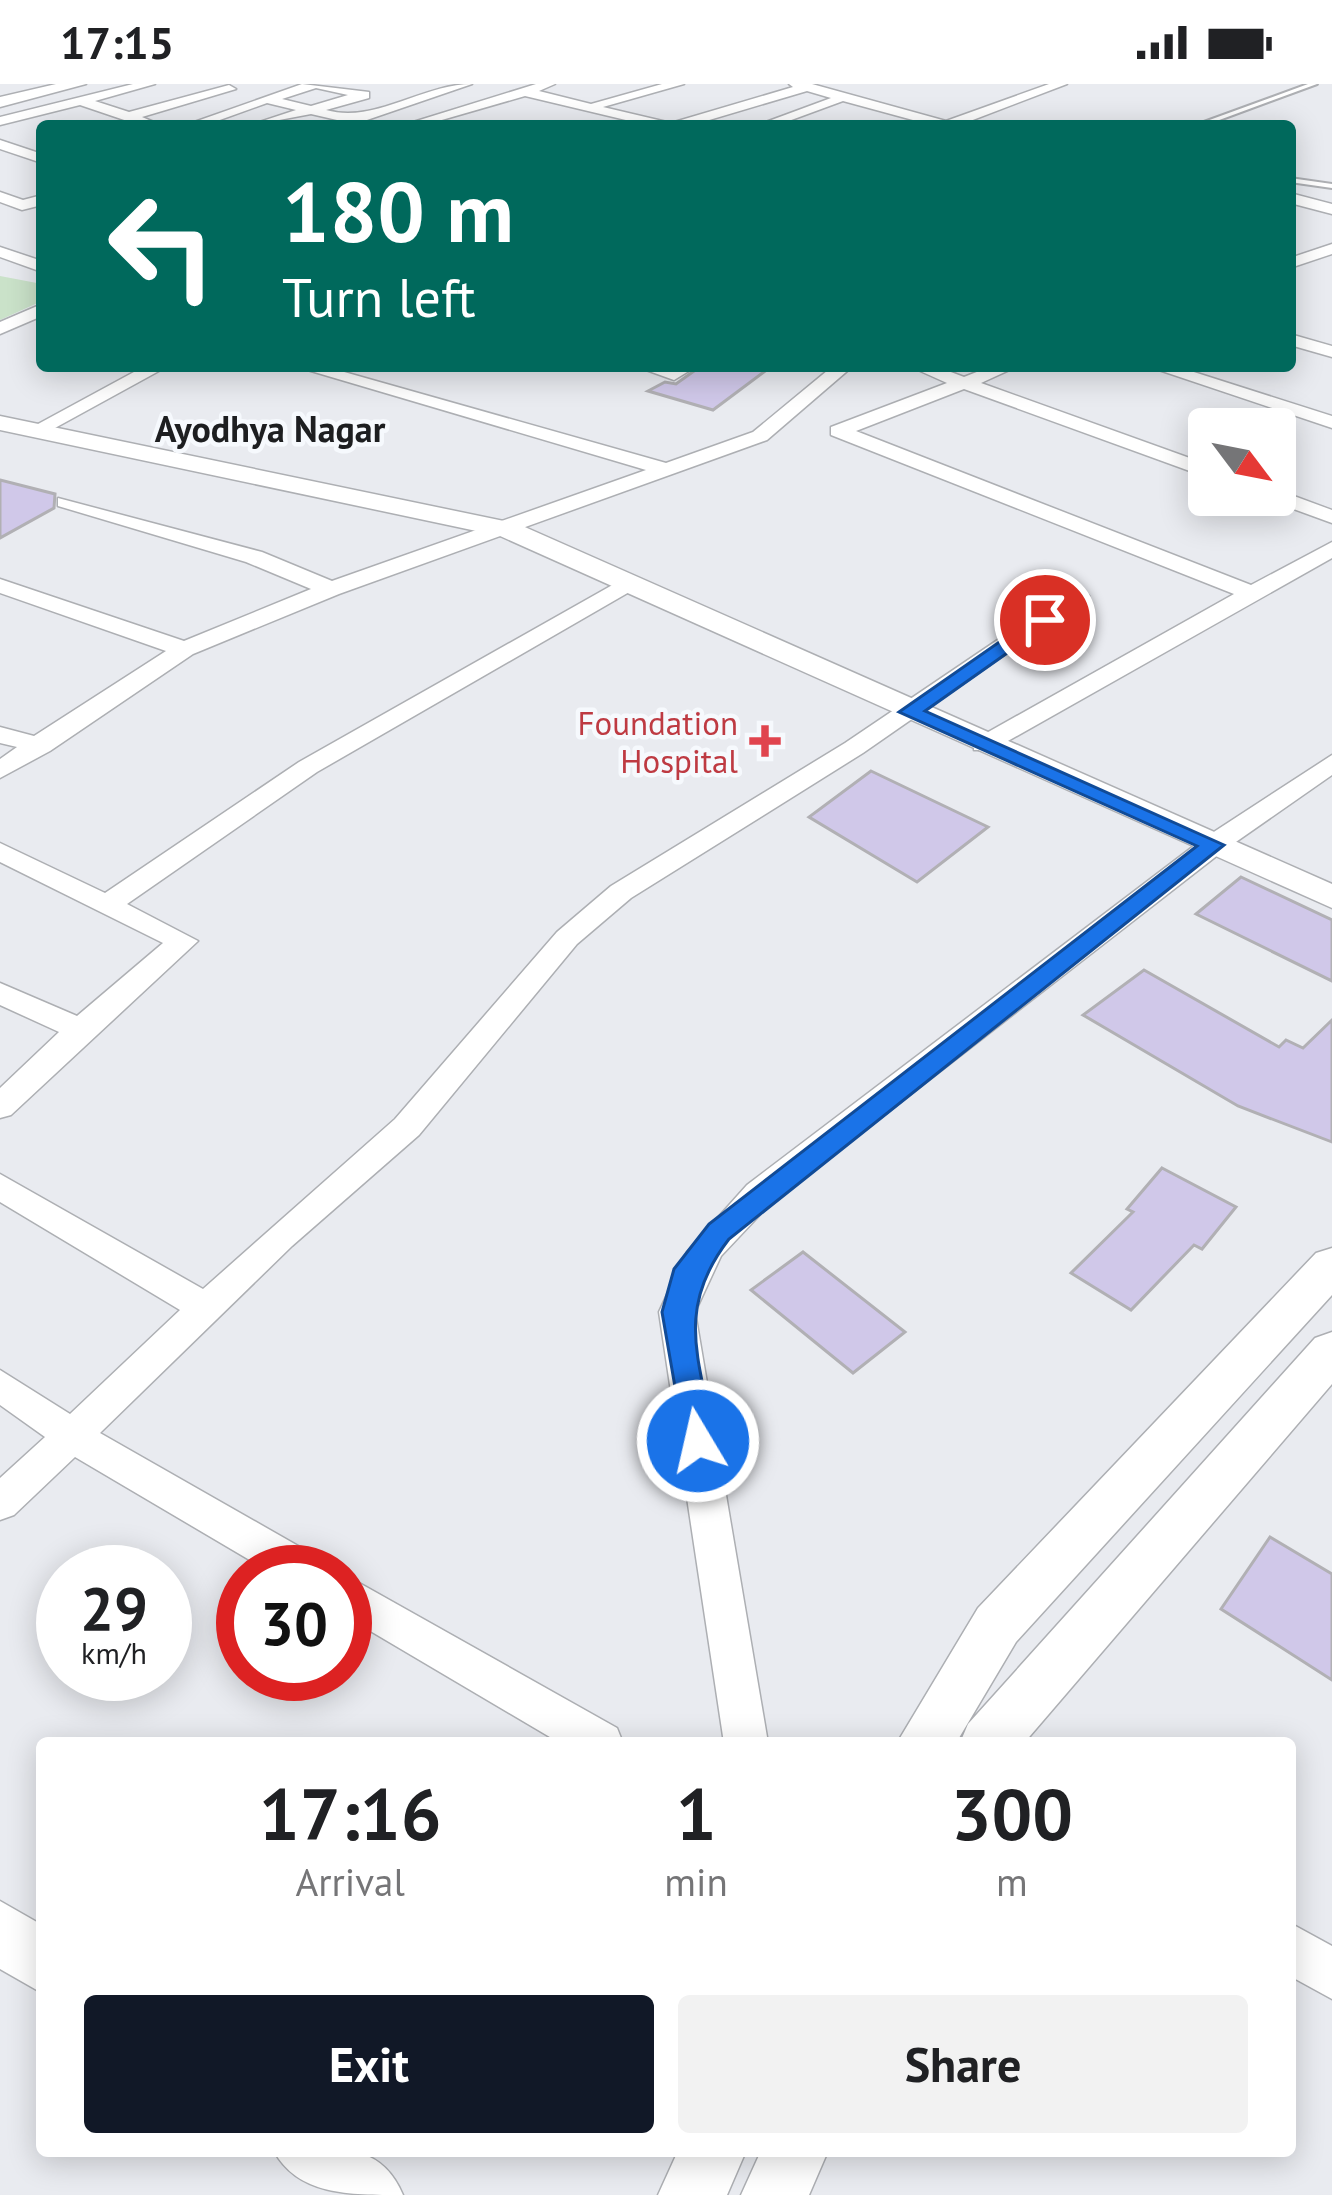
<!DOCTYPE html>
<html lang="en">
<head>
<meta charset="utf-8">
<style>
  :root { --surface:#fff; --page:#f2f2f2; --text:#202124; --muted:#757577; --accent:#111827 }
  body { margin:0; font-family:"PT Sans",sans-serif; background:var(--page); color:var(--text); height:100vh; display:flex; flex-direction:column; font-size:45px; white-space:nowrap }
  * { box-sizing:border-box; margin:0 }
  p { font-size:39px; color:var(--muted) }
  .icon { flex:none; width:66px; height:66px; fill:none; stroke:currentColor; stroke-width:2; stroke-linecap:round; stroke-linejoin:round }
  .map { position:relative; flex:1; overflow:hidden }
  .side { position:absolute; left:36px; top:1653px; width:1260px; height:420px; display:flex; flex-direction:column; background:var(--surface); border-radius:12px; box-shadow:0 6px 30px #0003 }
  .side>* { flex:none }
  .hud { position:absolute; left:36px; top:36px; width:1260px; height:252px; border-radius:12px; box-shadow:0 6px 30px #0003; background:#00695c; color:#fff; overflow:hidden }
  .needle { width:78px; rotate:122deg }
  .fabs { position:absolute; left:1188px; top:324px; display:grid; gap:24px }
  .fabs a { display:grid; place-items:center; width:108px; height:108px; border-radius:12px; background:var(--surface); box-shadow:0 6px 30px #0003; font-size:60px }
  .speed { position:absolute; left:36px; top:1461px; display:flex; gap:24px; font-size:60px; font-weight:700; text-align:center }
  .speed>* { display:grid; place-content:center; width:156px; height:156px; border-radius:50%; background:var(--surface); box-shadow:0 6px 30px #0003; line-height:1 }
  .speed small { font-size:30px; font-weight:400 }
  .speed .limit { border:18px solid #d22; background:#fff; color:#111 }
  .pin { position:absolute; display:grid; place-items:center; width:102px; height:102px; color:#fff; margin:-51px; border:6px solid #fff; border-radius:50%; box-shadow:0 3px 12px #0007 }
  .me { position:absolute; width:132px; margin:-66px; rotate:351deg; stroke-linejoin:round; filter:drop-shadow(0 0 9px #0008) }
  .turn { display:flex; align-items:center; gap:42px; height:252px; padding:0 48px; font-size:54px }
  .turn .icon { width:156px; height:156px; stroke-width:2.5 }
  .turn b { display:block; font-size:84px; line-height:102px }
  .eta { display:flex; justify-content:space-evenly; align-items:center; height:204px; text-align:center }
  .eta b { font-size:72px; font-weight:800; line-height:84px }
  .primary-button { display:flex; gap:24px; margin-top:auto; padding:24px 48px }
  .primary-button a { flex:1; height:138px; border-radius:12px; background:var(--accent); color:#fff; font-size:48px; font-weight:800; line-height:138px; text-align:center }
  .primary-button a+a { background:var(--page); color:var(--text) }
  .status { display:flex; justify-content:space-between; align-items:center; height:84px; padding:0 60px; background:var(--surface); direction:ltr }
  .status svg { height:33px; fill:currentColor }
  .map>svg:first-child { display:block }
  .green { fill:#cae2c9 }
  .building { fill:#d0c8e9; stroke:#b1b0b4; stroke-width:3 }
  .lines { fill:none; stroke-linecap:round; stroke-linejoin:round }
  .service-casing { stroke:#adafb3; stroke-width:4 }
  .minor-casing { stroke:#adafb3; stroke-width:3 }
  .tertiary-casing { stroke:#adafb3; stroke-width:3 }
  .service { fill:#fff; fill-rule:evenodd }
  .minor { fill:#fff; fill-rule:evenodd }
  .tertiary { fill:#fff; fill-rule:evenodd }
  .route { fill:#1a73e8; stroke:#114b97; stroke-width:3 }
  .health-dot { fill:#e0444e; stroke:#f6f9fd; stroke-width:4.5 }
  .labels { text-anchor:middle; dominant-baseline:central; stroke-width:9; stroke-linejoin:round; paint-order:stroke }
  .far-health-label { font-size:33px; fill:#be3a42; stroke:#f6f9fd; text-anchor:end }
  .far-neighbourhood-label { font-size:36px; font-weight:bold; fill:#1d1e20; stroke:#f6f9fd }
</style>
</head>
<body>
<div class="status"><b>17:15</b><svg viewBox="0 0 49 12"><path d="M0 12V9h3v3zM5 12V6h3v6zM10 12V3h3v9zM15 12V0h3v12zM26 1h20v11H26zM47 4h2v5h-2z"/></svg></div>
<div class="map">
<svg width="1332" height="2111" viewBox="0 0 1332 2111">
  <rect width="100%" height="100%" fill="#e9ebf0"/>
  <path class="green" d="M0,192L42,200V217L0,236Z"/>
  <path class="building" d="M701,282H772L713,326L648,307L665,298L676,300Z
    M0,396L55,410L54,424L0,454Z
    M871,687L988,743L917,798L809,733Z
    M1241,793L1332,836V897L1196,830Z
    M1144,886L1279,963L1286,956L1303,964L1332,936V1058L1238,1022L1083,931Z
    M1162,1084L1236,1123L1202,1165L1194,1161L1131,1226L1071,1189L1133,1128L1127,1125Z
    M803,1168L905,1248L853,1289L751,1206Z
    M1270,1453L1332,1490V1596L1221,1525Z"/>
  <g class="lines">
    <defs>
      <path id="service" d="M1308,0H1317L1203,42H1193Z
        M1290,94L1332,100V104L1290,98Z"/>
      <path id="minor" d="M133,0H155L95,17L129,28L229,1L236,5L142,33L163,42H142L80,21L0,41V33Z
        M302,0L369,8V14L326,26C375,40 422,0 472,0L364,37L363,42L311,30L247,42L296,26L267,19L203,42H183ZM316,4L348,11L311,22L282,15Z
        M536,0H555L539,7L591,20L662,0H684L603,23L671,39L793,3L789,0H812L946,37L1049,0H1067L957,42H935L843,17L775,42H755L831,14L807,7L689,42H651L525,12L421,42L410,39Z
        M0,56L42,70V79L0,65Z
        M0,108L23,116L42,111V121L22,126L0,118Z
        M1290,109L1332,120V130L1290,119Z
        M1332,160V170L1290,184V174Z
        M0,163L42,177V188L0,173Z
        M42,220V232L0,250V238Z
        M1290,250L1332,262V273L1290,261Z
        M145,282H168L44,350L27,346Z
        M294,282H323L666,379L753,348L833,282H853L767,356L339,510L193,570L50,667L0,694V675L17,663L0,659V643L34,652L166,567L0,509V495L184,557L311,505L246,478L58,422V414L262,468L332,497L646,386Z
        M635,282H697L674,296Z
        M909,282H935L964,293L992,282H1018L981,299L1209,381V394L964,305L856,347L1251,501L1332,458V474L992,666H974V656L1234,510L831,351V343L947,299Z
        M1147,282H1175L1332,332V344Z
        M1275,405L1332,426V439L1266,415L1263,411H1275Z
        M623,495L634,502L631,507L317,688L127,820L198,857L11,1031L0,1034V1004L59,948L0,921V899L77,932L163,859L0,778V759L105,809L299,678Z
        M1070,507L1089,512L863,669L631,814L577,860L419,1051L292,1162L100,1349L321,1475L327,1488H270L75,1373L14,1431L0,1436V1394L45,1353L0,1321V1286L70,1330L180,1226L0,1118V1090L203,1205L395,1035L557,848L611,802L845,659Z
        M1332,671V691L1223,767L771,1119L721,1172L695,1228L768,1659H724L659,1228L687,1168L747,1101L1203,755Z
        M345,1491L617,1644L623,1659H560L345,1532Z
        M1290,1839L1332,1862V1915L1290,1892Z"/>
      <path id="tertiary" d="M56,0H86L0,23V13Z
        M0,332L518,440L1332,800V824L500,452L0,346Z
        M1332,1164V1211L1016,1558L956,1659H897L978,1524L1316,1169Z
        M1332,1248V1300L1024,1659H960L968,1640L1315,1254Z
        M0,1817L42,1841V1909L0,1885Z
        M274,2067C328,2067 378,2052 403,2111C348,2111 298,2111 274,2067Z
        M678,2067H746L727,2111H658Z
        M761,2067H828L809,2111H741Z"/>
    </defs>
    <use href="#service" class="service-casing"/>
    <use href="#minor" class="minor-casing"/>
    <use href="#tertiary" class="tertiary-casing"/>
    <use href="#service" class="service"/>
    <use href="#minor" class="minor"/>
    <use href="#tertiary" class="tertiary"/>
  </g>
  <path class="route" d="M1038,531L1054,536L925,627L1224,761L729,1155C674,1226 700,1275 714,1357L709,1366H686L662,1228L674,1185L709,1140L1197,762L899,628Z"/>
  <path class="health-dot" d="M759 639h12v12h12v12h-12v12h-12v-12h-12v-12h12z"/>
  <g class="labels">
    <g class="far-health-label">
      <text x="738" y="638">Foundation<tspan x="738" dy="38">Hospital</tspan></text>
    </g>
    <g class="far-neighbourhood-label">
      <text x="270" y="344">Ayodhya Nagar</text>
    </g>
  </g>
</svg>
<div class="fabs">
<a><svg class="needle" viewBox="-14 -14 28 28"><path d="M0-13l5 13h-10z" fill="#e53935"/><path d="M0 13l5-13h-10z" fill="#757577"/></svg></a>
</div>
<div class="speed"><div>29<small>km/h</small></div><div class="limit">30</div></div>
<div class="pin" style="left:1045px;top:536px;background:#d93025"><svg class="icon" aria-label="arrive" viewBox="0 0 24 24"><path d="M6 21V4h12l-3 4 3 4H6"/></svg></div>
<svg class="me" style="left:698px;top:1357px" viewBox="-20 -20 40 40"><circle r="17" fill="#1a73e8" stroke="#fff" stroke-width="3"/><path d="M0-11L8 9 0 5-8 9z" fill="#fff"/></svg>
<div class="hud">
<div class="turn"><svg class="icon" aria-label="left" viewBox="0 0 24 24"><path d="M17 20v-9H6M10 6l-5 5 5 5"/></svg><div><b>180 m</b>Turn left</div></div>
</div>
<section class="side">
<div class="eta">
<div><b>17:16</b><p>Arrival</p></div>
<div><b>1</b><p>min</p></div>
<div><b>300</b><p>m</p></div>
</div>
<div class="primary-button"><a>Exit</a><a>Share</a></div>
</section>
</div>
</body>
</html>
